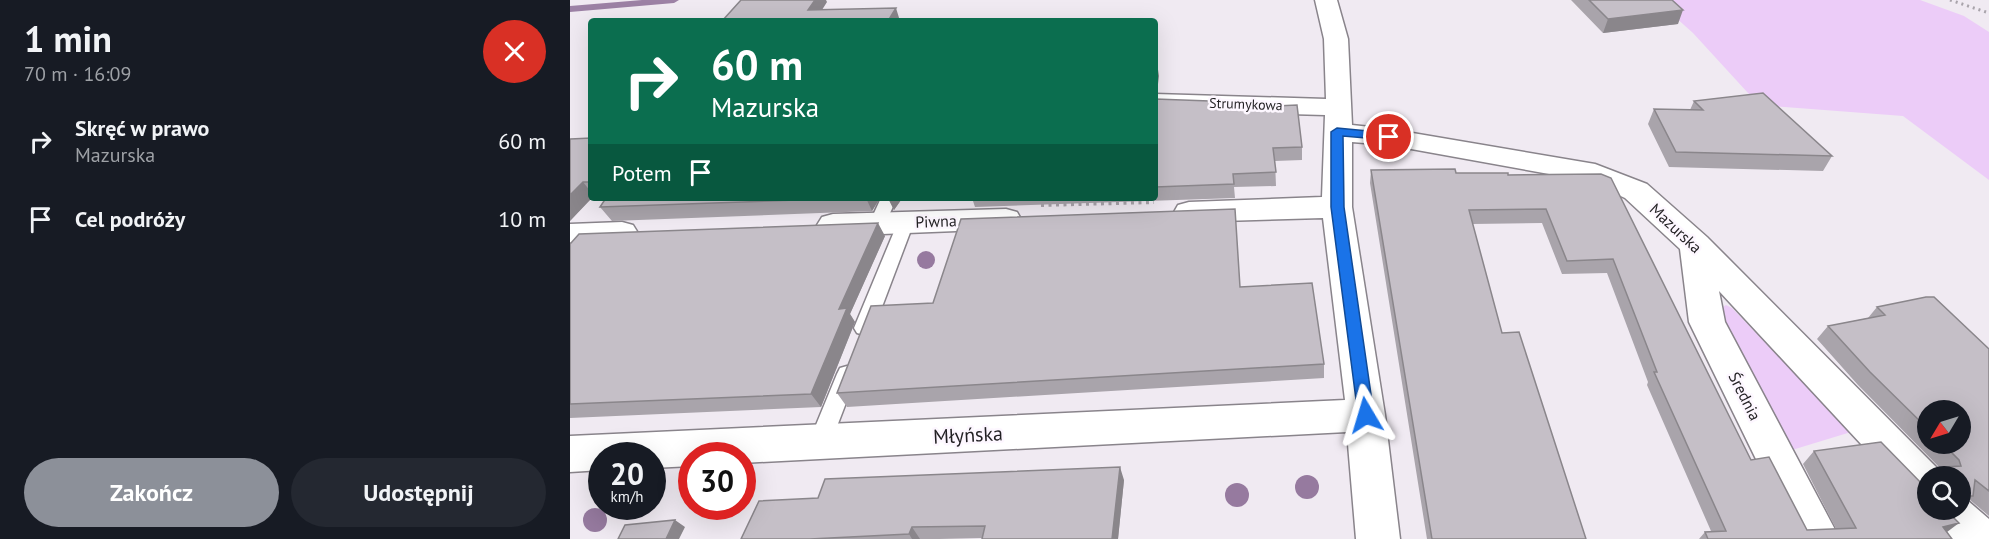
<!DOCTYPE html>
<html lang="pl">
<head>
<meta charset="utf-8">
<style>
  :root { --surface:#171b24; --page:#242831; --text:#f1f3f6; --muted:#9ea1a6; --accent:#8c9099 }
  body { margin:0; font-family:"PT Sans",sans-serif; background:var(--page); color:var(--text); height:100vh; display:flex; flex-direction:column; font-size:22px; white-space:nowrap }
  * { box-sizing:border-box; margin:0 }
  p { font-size:20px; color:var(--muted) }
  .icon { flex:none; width:33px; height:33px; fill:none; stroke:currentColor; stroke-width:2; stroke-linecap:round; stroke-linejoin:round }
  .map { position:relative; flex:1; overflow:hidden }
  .drawer { display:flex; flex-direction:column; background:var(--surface); width:570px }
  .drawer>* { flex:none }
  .banner { position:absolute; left:18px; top:18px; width:570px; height:183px; border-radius:6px; box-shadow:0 6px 24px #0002; background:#0b6e4f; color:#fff; overflow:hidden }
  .needle { width:39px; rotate:232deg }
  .tools { position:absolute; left:1347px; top:400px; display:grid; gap:12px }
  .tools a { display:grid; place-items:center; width:54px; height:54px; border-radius:50%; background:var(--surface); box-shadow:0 6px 24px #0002; font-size:30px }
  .speed { position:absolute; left:18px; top:442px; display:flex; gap:12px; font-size:30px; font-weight:700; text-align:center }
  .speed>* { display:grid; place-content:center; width:78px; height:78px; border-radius:50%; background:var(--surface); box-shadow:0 6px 24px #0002; line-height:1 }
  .speed small { font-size:15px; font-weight:400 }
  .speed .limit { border:9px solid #d22; background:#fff; color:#111 }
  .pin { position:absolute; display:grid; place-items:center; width:51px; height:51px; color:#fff; margin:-26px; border:3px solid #fff; border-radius:50%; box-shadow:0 2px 6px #0007 }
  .me { position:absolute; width:66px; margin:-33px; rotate:353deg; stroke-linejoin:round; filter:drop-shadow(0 0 4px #0008) }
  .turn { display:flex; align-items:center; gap:21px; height:126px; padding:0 24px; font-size:27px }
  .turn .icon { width:78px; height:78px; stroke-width:2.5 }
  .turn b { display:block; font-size:42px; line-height:51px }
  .then { display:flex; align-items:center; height:57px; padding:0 24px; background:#0003; gap:12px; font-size:22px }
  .round { display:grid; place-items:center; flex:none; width:63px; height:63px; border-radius:32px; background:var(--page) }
  .summary { display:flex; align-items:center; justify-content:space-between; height:102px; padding:0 24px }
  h1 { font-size:36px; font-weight:700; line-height:45px }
  .primary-button { display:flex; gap:12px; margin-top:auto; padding:12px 24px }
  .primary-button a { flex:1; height:69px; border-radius:36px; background:var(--accent); color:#fff; font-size:24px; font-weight:700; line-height:69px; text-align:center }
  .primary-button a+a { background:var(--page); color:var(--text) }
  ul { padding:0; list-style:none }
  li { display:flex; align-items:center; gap:18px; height:78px; padding:0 24px }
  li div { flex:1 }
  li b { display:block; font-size:22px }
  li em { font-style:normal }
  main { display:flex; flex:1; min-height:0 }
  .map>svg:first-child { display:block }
  .green { fill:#ecccf8 }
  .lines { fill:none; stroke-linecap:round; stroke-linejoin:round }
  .stream { fill:#9c81a5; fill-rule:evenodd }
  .lane-casing { stroke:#89848b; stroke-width:3 }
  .street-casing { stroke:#89848b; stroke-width:3 }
  .path-far1 { stroke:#a9a4ab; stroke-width:3; stroke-dasharray:2 4; stroke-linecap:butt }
  .path { stroke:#a9a4ab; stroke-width:4; stroke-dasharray:3 4.5; stroke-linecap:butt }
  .lane { fill:#fff; fill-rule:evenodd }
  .street { fill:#fff; fill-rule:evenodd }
  .tree { fill:#967a9f }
  .wall { fill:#a9a4ab; fill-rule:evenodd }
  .shaded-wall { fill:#8a868b }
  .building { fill:#c5bfc7; stroke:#8a868b; stroke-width:1.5 }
  .route { fill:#1a73e8; stroke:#114b97; stroke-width:1.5 }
  .labels { text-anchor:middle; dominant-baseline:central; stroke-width:5; stroke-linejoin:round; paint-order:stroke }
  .far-street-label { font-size:14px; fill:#211f22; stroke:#fdf7ff }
  .street-label { font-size:16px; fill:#211f22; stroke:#fdf7ff }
  .near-street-label { font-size:20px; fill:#211f22; stroke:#fdf7ff }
</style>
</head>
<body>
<main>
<section class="drawer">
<div class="summary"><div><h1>1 min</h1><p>70 m · 16:09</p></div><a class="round" style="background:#d93025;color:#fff"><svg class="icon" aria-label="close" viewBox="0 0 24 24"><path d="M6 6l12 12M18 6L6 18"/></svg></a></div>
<ul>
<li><svg class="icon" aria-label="right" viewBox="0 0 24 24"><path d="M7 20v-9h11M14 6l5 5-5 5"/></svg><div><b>Skręć w prawo</b><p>Mazurska</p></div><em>60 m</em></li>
<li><svg class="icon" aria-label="arrive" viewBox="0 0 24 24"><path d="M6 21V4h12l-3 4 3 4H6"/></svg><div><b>Cel podróży</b></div><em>10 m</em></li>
</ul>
<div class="primary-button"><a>Zakończ</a><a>Udostępnij</a></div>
</section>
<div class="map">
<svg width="1419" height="539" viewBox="0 0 1419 539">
  <rect width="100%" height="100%" fill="#f0eaf2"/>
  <path class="green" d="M1086,0H1350L1394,16L1419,32V180L1333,116L1189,105L1123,33Z
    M1156,305L1162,308L1281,432L1222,450L1154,319L1150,309Z"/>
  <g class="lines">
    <path class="stream" d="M72,0H109L104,3L0,12V6Z"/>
    <defs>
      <path id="lane" d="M311,198H327L313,228L307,230L299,224Z
        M336,216L344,222L304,328L301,333L294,335L287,333L284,328L328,222Z
        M277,366L284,368L287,374L261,442L258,449L250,451L242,449L239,442L267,374L270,368Z"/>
      <path id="street" d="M745,0H767L778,39L782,125L819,129L1025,164L1077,184L1137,237L1373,474L1374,477H1358V506L1343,500L1149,291L1155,322L1270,539H1225L1119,322L1110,249L1055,198L1018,181L819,145L782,142V207L815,415L830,539H786L777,432L172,463V456H122V466L82,468V456H32V470L0,472V436L775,400L753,218L619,222L608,219L604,212L608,205L619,202L752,197L755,115L585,110V94L756,99L754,39Z
        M436,209L447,212L451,219L447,226L436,229L263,236L252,233L247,225L252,217L263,214Z
        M52,222L63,225L68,233L63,241L52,244L0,246V224Z
        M1390,494L1419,519V539H1380L1366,524L1360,510H1390Z"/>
    </defs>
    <use href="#lane" class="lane-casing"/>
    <use href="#street" class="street-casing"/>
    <path class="path-far1" d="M1380,0L1419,13"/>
    <path class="path" d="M471,205L584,202"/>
    <use href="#lane" class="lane"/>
    <use href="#street" class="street"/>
  </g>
  <g class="tree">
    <circle cx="356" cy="260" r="9"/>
    <circle cx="737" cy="487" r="12"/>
    <circle cx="667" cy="495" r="12"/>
    <circle cx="25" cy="520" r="12"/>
  </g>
  <path class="wall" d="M1001,0H1102L1108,24L1033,33Z
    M585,99L732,147V160L705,161L706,186L664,187L665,198L405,207L402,198H585Z
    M1124,101L1262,156L1253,171L1099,167L1078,124L1084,109L1120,110Z
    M21,138V198L0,221Z
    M801,170L938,175L1031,174L1181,460L1237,530L1266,529L1233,464L1244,451L1377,532L1382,539H1129L1135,532L1141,531L1077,385L1078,382L1037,273L992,274L972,223L902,224L932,333L1016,539H857L800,183Z
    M36,198H310L302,211L42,221L30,207Z
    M318,198H396L331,200L324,210Z
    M315,236L280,314L285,322L251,407L0,418V243Z
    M670,287L754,364V378L277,407L267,393Z
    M1307,307L1419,349V516L1399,499L1390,506V477H1363L1372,470L1288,385L1247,339L1258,326L1298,318ZM1358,411L1390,444H1358Z
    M554,480L548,539H412V538L369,539H171Z"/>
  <path class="shaded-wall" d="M245,0H256L257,2L245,21L238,10Z
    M326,8L330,21H318Z
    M1113,10L1108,24L1033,33L1038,19Z
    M587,63L589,76L587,92L585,93V79Z
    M13,182L21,192V198H22L0,221V195Z
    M296,198H310L302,211Z
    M318,198H329L331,200L324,210Z
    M308,223L315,236L280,314L285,322L251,407L241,394L269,309Z
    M550,467L554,480L548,539H542Z
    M105,520L115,527L109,539H96Z
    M1389,523L1373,535V527Z
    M342,527L350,539H342L339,534Z"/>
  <path class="building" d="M171,0H245L238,10L326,8L318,21H152Z
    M1019,0H1102L1113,10L1038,19Z
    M585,63H587L585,79Z
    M1193,93L1262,156L1106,152L1084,109L1133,110L1124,101Z
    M585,99L640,101L680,107L727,105L732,147L703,148L706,172L663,174L664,184L585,187Z
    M21,138V182H13L0,195V139Z
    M885,169L886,173H938V175L1031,174L1041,178L1181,460L1199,457L1237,530L1286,528L1244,451L1311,442L1358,490V510H1378L1379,513L1389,523L1373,527L1382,539H1138L1135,532L1156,531L1084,372H1087L1043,259L997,261L976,209L899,210L932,333L949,332L1016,539H862L801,170Z
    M36,198H283L30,207Z
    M665,209L670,287L742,283L754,364L267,393L301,306L363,303L391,219Z
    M308,223L269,309L277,308L241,394L0,404V243H1L9,234Z
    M1356,297H1364L1419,349V491L1405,480L1403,496H1390V477H1375V467L1391,466L1389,460L1373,444H1390V411H1358V429L1300,372L1258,326L1315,315L1307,307Z
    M550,467L542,539H412L415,526L342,527L339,534L240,539H171L189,501L248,498L255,479Z
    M105,520L96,539H48L55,525Z"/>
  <path class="route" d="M767,128L819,133L825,137L819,140L773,136L774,207L804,415L801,420H790L788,415L761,207V132Z"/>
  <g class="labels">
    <g class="far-street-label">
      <text transform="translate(676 104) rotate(2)">Strumykowa</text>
    </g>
    <g class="street-label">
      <text transform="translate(366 221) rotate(-2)">Piwna</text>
      <text transform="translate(1106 228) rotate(43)">Mazurska</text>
      <text transform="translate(1175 396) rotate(63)">Średnia</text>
    </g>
    <g class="near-street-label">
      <text transform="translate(398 435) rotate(-3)">Młyńska</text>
    </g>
  </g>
</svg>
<div class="tools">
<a><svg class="needle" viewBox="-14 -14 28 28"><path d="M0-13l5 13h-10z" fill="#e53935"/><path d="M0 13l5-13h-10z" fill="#9ea1a6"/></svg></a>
<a><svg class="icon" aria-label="search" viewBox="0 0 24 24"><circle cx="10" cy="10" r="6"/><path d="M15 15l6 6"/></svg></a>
</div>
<div class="speed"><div>20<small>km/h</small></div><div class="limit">30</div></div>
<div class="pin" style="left:819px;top:137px;background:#d93025"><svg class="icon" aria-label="arrive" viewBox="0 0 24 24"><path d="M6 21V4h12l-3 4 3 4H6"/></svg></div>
<svg class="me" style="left:796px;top:415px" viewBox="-20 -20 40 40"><path d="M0-17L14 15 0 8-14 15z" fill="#1a73e8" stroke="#fff" stroke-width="4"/></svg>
<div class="banner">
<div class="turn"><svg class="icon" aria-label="right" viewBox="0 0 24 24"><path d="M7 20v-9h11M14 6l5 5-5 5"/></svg><div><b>60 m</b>Mazurska</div></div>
<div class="then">Potem<svg class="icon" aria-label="arrive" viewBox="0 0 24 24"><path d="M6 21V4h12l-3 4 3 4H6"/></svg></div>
</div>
</div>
</main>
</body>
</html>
